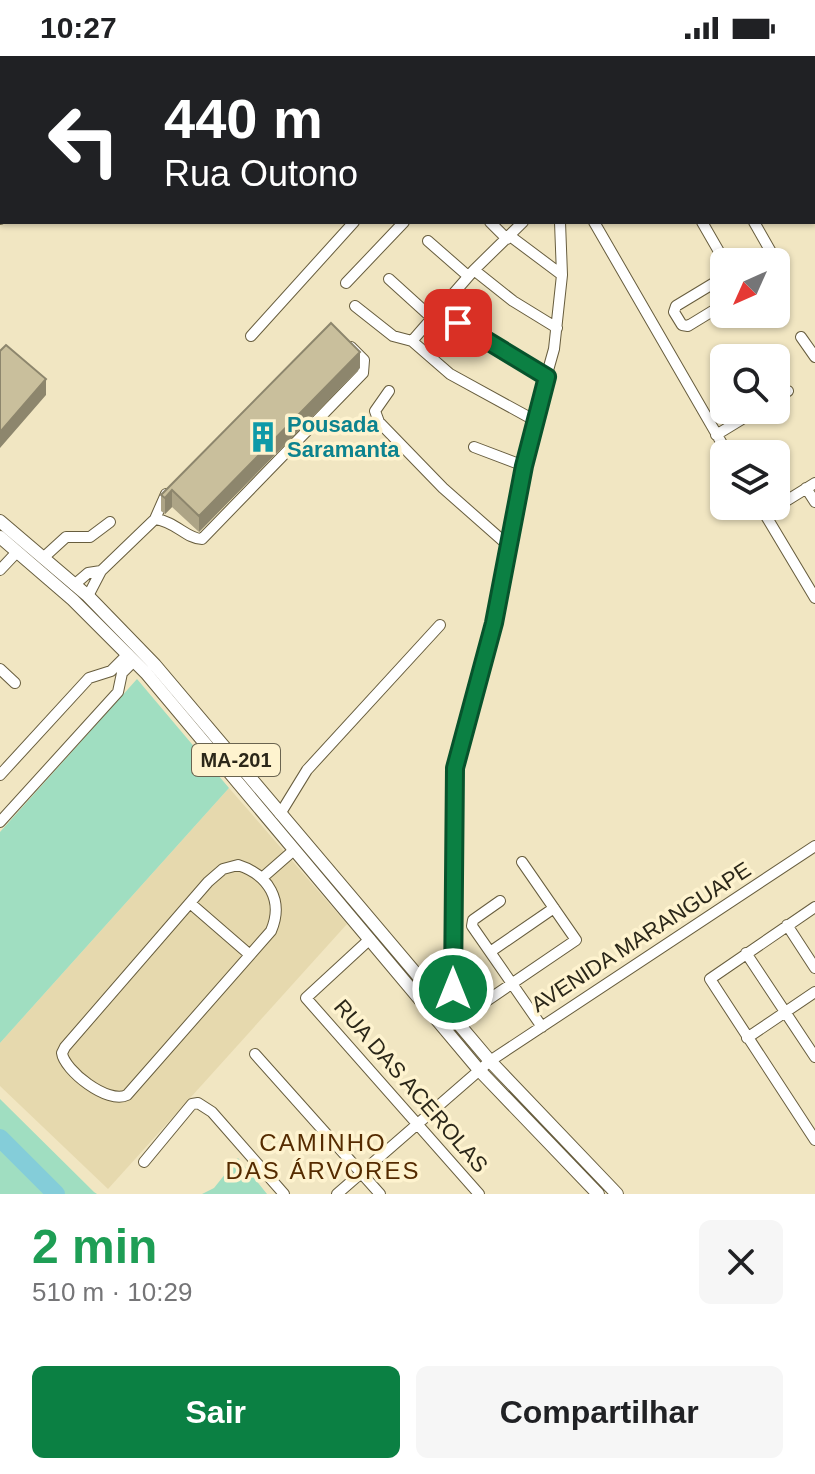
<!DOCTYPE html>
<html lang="pt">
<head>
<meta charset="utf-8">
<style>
  :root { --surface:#fff; --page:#f6f6f6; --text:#202124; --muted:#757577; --accent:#0b8043 }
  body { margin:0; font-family:Helvetica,sans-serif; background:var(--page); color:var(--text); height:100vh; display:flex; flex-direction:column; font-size:30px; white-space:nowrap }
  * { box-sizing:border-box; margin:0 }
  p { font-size:26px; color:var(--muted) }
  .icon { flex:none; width:44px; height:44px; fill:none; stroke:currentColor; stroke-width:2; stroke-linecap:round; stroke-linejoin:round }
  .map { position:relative; height:1138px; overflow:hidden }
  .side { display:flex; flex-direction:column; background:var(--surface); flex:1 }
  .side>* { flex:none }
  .hud { position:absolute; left:0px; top:0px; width:816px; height:168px; box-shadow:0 2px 6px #0004; background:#202124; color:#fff; overflow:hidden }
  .needle { width:52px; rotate:225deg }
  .controls { position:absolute; left:710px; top:192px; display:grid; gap:16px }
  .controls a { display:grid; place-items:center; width:80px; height:80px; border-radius:12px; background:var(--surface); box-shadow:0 2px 6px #0004; font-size:40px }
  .pin { position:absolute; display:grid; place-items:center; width:68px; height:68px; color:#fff; margin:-34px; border-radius:16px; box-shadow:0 4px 12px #0006 }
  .me { position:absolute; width:88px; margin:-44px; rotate:0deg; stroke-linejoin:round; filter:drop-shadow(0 0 6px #0008) }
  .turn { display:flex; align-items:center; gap:28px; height:168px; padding:0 32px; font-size:36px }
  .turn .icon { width:104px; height:104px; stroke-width:2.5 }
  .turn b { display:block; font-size:56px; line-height:68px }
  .round { display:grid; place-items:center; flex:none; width:84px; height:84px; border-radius:12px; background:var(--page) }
  .head { display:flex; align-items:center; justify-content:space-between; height:136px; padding:0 32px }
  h1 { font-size:48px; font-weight:600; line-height:60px; color:#1e9e55 }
  .action { display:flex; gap:16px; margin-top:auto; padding:16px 32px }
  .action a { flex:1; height:92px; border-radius:12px; background:var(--accent); color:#fff; font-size:32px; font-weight:600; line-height:92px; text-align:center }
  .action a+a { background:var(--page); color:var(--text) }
  .status { display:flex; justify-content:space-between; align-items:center; height:56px; padding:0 40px; background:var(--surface); direction:ltr }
  .status svg { height:22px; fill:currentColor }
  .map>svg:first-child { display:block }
  .built { fill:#e6d9ae }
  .green { fill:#a0dec1 }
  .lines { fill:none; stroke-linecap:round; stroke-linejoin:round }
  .river { stroke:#84cdd9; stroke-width:18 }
  .minor-casing { stroke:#675d3e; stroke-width:12 }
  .major-casing { stroke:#675d3e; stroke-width:14 }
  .minor { stroke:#fff; stroke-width:10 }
  .major { stroke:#fff; stroke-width:12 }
  .wall { fill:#ada486 }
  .shaded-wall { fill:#8d866d }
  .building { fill:#c9bf9c; stroke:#8d866d; stroke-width:2 }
  .route-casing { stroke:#07532c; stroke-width:20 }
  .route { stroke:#0b8043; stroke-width:14 }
  .labels { text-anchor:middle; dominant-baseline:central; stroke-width:7; stroke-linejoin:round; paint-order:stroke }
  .shield { fill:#fef3cf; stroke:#6a6450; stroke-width:2 }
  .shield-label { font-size:20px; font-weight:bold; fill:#2b2719 }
  .culture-label { font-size:22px; font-weight:bold; fill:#0d838f; stroke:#fef3cf; text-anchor:start }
  .street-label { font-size:22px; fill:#2b2719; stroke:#fef3cf }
  .neighbourhood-label { font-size:24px; letter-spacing:2px; fill:#552b00; stroke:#fef3cf }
</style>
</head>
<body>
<div class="status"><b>10:27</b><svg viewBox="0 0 49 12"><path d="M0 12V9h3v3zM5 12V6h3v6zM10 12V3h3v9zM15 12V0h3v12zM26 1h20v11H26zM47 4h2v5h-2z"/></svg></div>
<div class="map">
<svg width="815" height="1138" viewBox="0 0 815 1138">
  <rect width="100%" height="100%" fill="#f1e6c2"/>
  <path class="built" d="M229,732L347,868L108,1133L0,1030V987Z"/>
  <path class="green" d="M137,623L229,732L0,987V776Z
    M0,1043L94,1136L97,1138H0Z
    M238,1102L267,1138H202L214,1132Z"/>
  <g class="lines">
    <path class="river" d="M0,1082L56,1138"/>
    <defs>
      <path id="minor" d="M100,0L103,2
        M397,0L399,2
        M453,0L456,2
        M555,0L557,2
        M606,0V2
        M658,0L659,2
        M736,0L737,2
        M31,2H34
        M581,2L582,0
        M490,166L507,183
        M594,166L728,398
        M702,166L725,206
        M754,166L779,210L776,216
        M510,180L562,219
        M428,185L468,220
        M474,214L513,245L557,272
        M724,221L676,250L674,256L682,269L688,270L724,248
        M389,223L432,262
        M346,227L404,166
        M355,250L393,280L412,285
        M439,254L547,321
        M251,280L354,166
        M801,281L815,301
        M412,285L474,214L523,166
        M412,285L450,318L534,364
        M389,335L375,355L379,366L443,432L511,492
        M776,342L788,335
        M716,379L757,354
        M474,391L524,410
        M806,432L815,446
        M760,450L815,542
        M765,458L815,427
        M155,463C175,465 187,483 202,483L363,317L364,304L351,291
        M43,502L66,481H90L110,466
        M0,514L17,496
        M74,529L88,517L101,515
        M88,540L101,515L155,463L166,438
        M0,613L15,627
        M0,719L89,622L111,615L128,598
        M280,758L307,714L440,569
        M0,766L118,636L122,617L134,605
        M238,809C269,819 284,845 271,875L127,1039C108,1049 64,1014 62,997L65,991L208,826L223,813Z
        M262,822L294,794
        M500,845L473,864L472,870L542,971
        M190,847L250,899
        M815,851L710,923L815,1084
        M787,869L815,912
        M370,883L306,942L479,1138
        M490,896L554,852
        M746,897L815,1001
        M482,948L576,884L522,806
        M453,962L455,712L494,567L534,364L554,293L562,219L560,166
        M747,982L815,936
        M255,998L380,1138
        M144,1106L192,1048L198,1047L212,1056L284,1138
        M337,1138L490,1005L815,790"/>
      <path id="major" d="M149,2L151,0
        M0,162L2,160
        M0,465L88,540L155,609L490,1005L617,1138
        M0,481L73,544L146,617L479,1014L598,1138"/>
    </defs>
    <use href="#minor" class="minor-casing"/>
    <use href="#major" class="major-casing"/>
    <use href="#minor" class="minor"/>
    <use href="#major" class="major"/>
  </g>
  <path class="wall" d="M52,0H90V2H54Z
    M360,312L199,476L172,451L165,458L161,455V439Z"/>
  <path class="shaded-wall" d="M360,296V312L199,476V460Z
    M46,323V339L0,392V376Z
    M172,434V451L165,458V442Z"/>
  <path class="building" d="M65,0H81L82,1L67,2Z
    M0,8L2,10L1,23L0,22Z
    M331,267L360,296L199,460L172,434L165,442L161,439Z
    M6,289L46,323L0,376V295Z"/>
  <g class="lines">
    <defs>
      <path id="route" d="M453,933L455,712L494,567L524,410L547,321L458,267"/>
    </defs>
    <use href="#route" class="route-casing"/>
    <use href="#route" class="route"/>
  </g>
  <defs>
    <symbol id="building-bare" viewBox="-9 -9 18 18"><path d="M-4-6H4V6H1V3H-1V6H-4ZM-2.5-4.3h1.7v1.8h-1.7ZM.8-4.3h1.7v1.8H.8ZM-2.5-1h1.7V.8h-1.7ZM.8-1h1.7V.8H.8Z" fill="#0f9aa8" stroke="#fef3cf" stroke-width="2.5" paint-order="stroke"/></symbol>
  </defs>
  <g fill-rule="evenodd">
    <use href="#building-bare" x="241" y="359" width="44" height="44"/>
  </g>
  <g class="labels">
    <rect class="shield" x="192" y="688" width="88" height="32" rx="6"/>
    <g class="shield-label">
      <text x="236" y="704">MA-201</text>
    </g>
    <g class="culture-label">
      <text x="287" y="368">Pousada<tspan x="287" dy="25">Saramanta</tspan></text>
    </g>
    <g class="street-label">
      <text transform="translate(641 881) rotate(-33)">AVENIDA MARANGUAPE</text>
      <text transform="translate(411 1030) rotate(49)">RUA DAS ACEROLAS</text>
    </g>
    <g class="neighbourhood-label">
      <text x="323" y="1086">CAMINHO<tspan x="323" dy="28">DAS ÁRVORES</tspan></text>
    </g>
  </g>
</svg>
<div class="controls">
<a><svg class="needle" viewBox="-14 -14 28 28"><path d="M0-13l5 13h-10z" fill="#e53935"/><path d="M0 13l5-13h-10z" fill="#757577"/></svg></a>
<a><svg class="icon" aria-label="search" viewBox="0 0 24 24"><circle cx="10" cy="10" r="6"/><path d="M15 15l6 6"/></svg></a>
<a><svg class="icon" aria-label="layers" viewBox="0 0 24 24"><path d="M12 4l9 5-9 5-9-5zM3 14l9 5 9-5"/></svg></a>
</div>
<div class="pin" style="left:458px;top:267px;background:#d93025"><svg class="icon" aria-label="arrive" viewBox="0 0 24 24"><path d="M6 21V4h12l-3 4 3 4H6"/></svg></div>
<svg class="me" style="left:453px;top:933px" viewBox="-20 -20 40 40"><circle r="17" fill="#0b8043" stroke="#fff" stroke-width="3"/><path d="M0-11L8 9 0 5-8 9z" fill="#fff"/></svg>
<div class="hud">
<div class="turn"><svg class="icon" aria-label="left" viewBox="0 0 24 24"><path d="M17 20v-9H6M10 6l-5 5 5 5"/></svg><div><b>440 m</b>Rua Outono</div></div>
</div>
</div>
<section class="side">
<div class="head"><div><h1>2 min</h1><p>510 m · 10:29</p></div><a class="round"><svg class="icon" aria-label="close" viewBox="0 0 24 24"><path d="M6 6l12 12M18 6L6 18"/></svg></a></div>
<div class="action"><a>Sair</a><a>Compartilhar</a></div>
</section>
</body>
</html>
